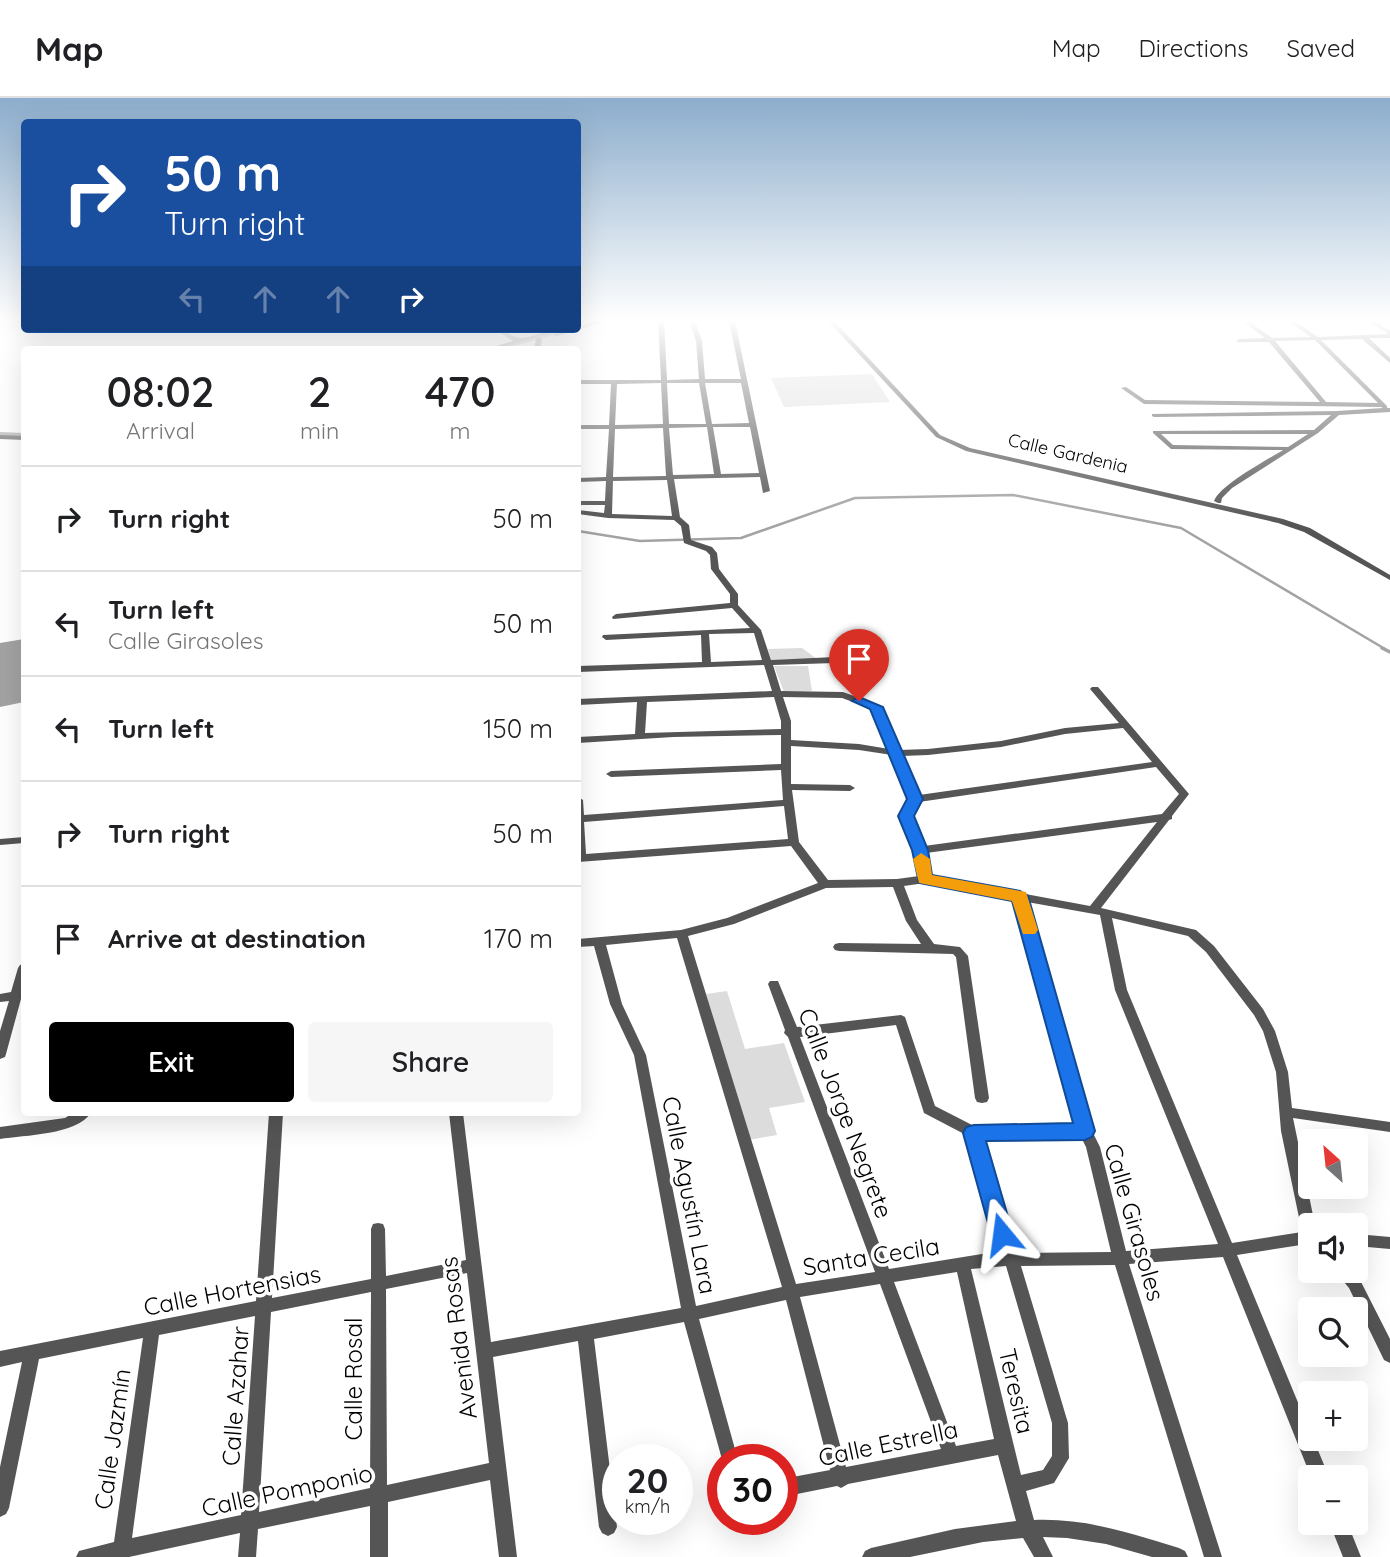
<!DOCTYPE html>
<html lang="en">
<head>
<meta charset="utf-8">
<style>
  :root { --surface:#fff; --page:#f6f6f6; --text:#202124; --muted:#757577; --line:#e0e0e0; --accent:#000 }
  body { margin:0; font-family:Quicksand,sans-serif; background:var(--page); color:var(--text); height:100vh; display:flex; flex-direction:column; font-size:26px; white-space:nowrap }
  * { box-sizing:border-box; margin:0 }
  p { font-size:23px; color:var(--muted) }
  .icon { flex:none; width:38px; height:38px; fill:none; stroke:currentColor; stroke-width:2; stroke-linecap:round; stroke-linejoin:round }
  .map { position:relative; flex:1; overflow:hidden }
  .sheet { position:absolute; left:21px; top:248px; width:560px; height:770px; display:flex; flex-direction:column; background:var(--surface); border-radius:7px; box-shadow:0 7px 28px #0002 }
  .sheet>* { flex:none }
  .guide { position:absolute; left:21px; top:21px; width:560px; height:214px; border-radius:7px; box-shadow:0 7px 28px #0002; background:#1a4fa0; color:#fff; overflow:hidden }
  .needle { width:46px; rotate:333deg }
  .buttons { position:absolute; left:1298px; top:1031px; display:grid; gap:14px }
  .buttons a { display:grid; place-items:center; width:70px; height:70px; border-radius:7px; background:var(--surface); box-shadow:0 7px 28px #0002; font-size:35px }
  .speed { position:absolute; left:602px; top:1346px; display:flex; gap:14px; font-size:35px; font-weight:700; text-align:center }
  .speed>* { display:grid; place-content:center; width:91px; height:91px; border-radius:50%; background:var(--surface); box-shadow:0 7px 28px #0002; line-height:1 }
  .speed small { font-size:18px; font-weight:400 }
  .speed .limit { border:10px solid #d22; background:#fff; color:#111 }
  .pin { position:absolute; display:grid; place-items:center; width:60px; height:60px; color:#fff; margin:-72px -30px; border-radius:50% 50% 50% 0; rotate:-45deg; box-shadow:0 0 7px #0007 }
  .pin .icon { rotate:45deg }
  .me { position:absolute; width:77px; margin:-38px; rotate:344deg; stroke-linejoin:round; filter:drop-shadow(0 0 5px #0008) }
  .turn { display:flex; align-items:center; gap:24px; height:147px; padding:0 28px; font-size:32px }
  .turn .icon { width:91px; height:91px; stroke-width:2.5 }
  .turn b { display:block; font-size:49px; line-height:60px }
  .lanes { display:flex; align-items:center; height:66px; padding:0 28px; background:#0003; justify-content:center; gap:35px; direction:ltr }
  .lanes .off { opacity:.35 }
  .eta { display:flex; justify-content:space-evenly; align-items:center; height:119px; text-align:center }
  .eta b { font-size:42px; font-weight:600; line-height:49px }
  .cta { display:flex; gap:14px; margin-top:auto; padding:14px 28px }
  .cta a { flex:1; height:80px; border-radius:7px; background:var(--accent); color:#fff; font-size:28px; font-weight:600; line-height:80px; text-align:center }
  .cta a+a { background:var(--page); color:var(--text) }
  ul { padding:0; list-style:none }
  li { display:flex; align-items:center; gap:21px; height:105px; padding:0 28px; border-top:2px solid var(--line) }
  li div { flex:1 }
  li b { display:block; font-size:26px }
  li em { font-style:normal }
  header { display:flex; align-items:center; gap:42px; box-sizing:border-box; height:98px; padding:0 35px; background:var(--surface); border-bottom:2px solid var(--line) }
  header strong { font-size:33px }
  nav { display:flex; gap:38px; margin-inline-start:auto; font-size:24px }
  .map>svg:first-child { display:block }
  .green { fill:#dcdcdc }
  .water { fill:#a3a3a3 }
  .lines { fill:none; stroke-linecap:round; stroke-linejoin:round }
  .stream-far1 { stroke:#a3a3a3; stroke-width:2.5 }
  .stream { stroke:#a3a3a3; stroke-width:3.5 }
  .canal { fill:#a3a3a3; fill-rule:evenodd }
  .street { fill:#555; fill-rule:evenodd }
  .route { fill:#1a73e8; stroke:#114b97; stroke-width:2 }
  .slow { fill:#f59e0b }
  .labels { text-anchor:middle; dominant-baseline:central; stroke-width:7; stroke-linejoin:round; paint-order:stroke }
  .far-street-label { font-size:18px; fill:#000; stroke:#fff }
  .near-street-label { font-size:24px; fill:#000; stroke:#fff }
</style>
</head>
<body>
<header>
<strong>Map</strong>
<nav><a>Map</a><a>Directions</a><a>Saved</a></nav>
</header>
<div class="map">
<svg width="1390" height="1459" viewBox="0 0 1390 1459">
  <rect width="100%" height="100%" fill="#fff"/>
  <path class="green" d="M872,276L890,304L784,309L771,280Z
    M802,550L817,561L771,562L768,551Z
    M774,568H808L812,593L784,594Z
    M727,893L745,951L784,945L805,1004L769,1010L777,1037L748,1042L706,896Z"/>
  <path class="water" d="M24,541V604L0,609V545Z"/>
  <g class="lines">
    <path class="stream-far1" d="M578,433L640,443L741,440L855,400L1013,397L1181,430L1385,551"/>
    <path class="stream" d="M1382,550L1390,554"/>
    <path class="canal" d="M590,223H600L578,231V227Z
      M562,231H572L501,252H491Z
      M0,334L24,335V339L0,338Z"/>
    <path class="street" d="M598,223H607L557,238L552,237L570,231H578V229Z
      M658,223H664L667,282L699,281L696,243L689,223H695L702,243L705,281H741L729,223H735L770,393L763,395L760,379L674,381L680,419L689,427L691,442L712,449L717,455L719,471L738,496V507L761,532L771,562L835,559L839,562L835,565L773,567L781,593L843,594L879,607L899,652L928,651L1001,643L1065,630L1119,625L1090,591L1092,589H1098L1189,696L1172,718V721L1169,722L1101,810L1196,832L1214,848L1263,911L1275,933L1288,974L1292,1010L1390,1024V1034L1293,1020L1315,1127H1311V1147L1307,1146L1237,1157L1311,1336V1340H1313L1329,1379H1311L1223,1159L1129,1166L1222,1459H1204L1115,1167L1021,1168L1068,1325L1069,1360L1054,1385L1026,1393L1034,1422C1086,1420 1130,1435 1179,1450L1185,1453L1188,1459H1152L1106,1446L1067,1440L1043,1439L1053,1459H1034L1023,1440L983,1444L910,1459H862L865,1453L871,1450L955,1431L1016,1423L998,1357L848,1386L841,1390L837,1388L782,1399V1381L830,1372L786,1202L699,1221L738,1362H723V1365L684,1224L594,1241L617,1429L614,1435L608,1438L602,1435L599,1429L578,1243L493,1259L517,1459H499L490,1382L388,1404V1459H370V1408L258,1431L256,1459H238L240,1435L129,1459H76L79,1453L114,1444L143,1240L39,1261L9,1410L6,1416L0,1419V1369L22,1264L0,1269V1253L256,1203L269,1015H283L272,1200L371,1181V1131L373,1126L378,1125L383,1126L385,1131L386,1178L466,1162L449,1015H463L491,1244L681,1210L634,957L610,906L594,848L578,849V841L681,832L727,820L818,785L791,748L578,764V699L583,702L584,717L783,702L781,672L611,679L606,676L611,673L781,666V637L673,639L578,645V639L635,636L637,604L578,607V601L772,593L764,567L578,574V568L702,564L701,537L606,542L602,539L603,537L750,530L732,510L613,521L612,519L616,516L730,505V496L711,471L710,457L706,453L684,445L681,428L674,422L608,420L578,416V412L604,415L605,407H578V403H605L606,383L578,384V380L606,379L609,331H578V327H609L611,286H578V282H661ZM661,285L663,326L615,327L617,286ZM667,285H699L706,326H669ZM705,285H741L749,325L712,326ZM707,329L714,376L673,377L669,330ZM713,329H750L759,375L721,376ZM663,330L666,378L613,379L615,331ZM667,382L672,418L612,416L613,383ZM754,535L762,562L711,564L709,536ZM774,599L781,623V631L645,635L647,604ZM783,599L842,600L872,611L889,651L859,646L791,642V623ZM1123,630L1152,664L919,697L902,658L928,657L1001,649L1065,636ZM791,648L859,652L892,657L910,701L901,718L915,752L919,778L897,781L828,782L799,744L792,692L850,693L855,690L850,687L791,686ZM1156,669L1179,696L1162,716L924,748L911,718L919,704ZM784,708L788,741L586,756L584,724ZM1157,724L1090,808L930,778L926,755ZM925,785L1015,801L1077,1028L976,1029L935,1008L905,919L901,917L797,929L778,883H770L768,886L785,932L784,935L788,939L875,1174L796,1186L688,838L734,826L826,790L893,789L906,823L921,846L839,845L835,846L833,849L835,852L839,853L953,856L956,859L975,1000L977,1004L982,1005L987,1004L989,1000L968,858L960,849L934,846L917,822L904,788ZM1027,804L1100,817L1115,892L1218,1146L1126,1153L1100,1049L1092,1033ZM1112,820L1188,838L1206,854L1254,917L1263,933L1276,974L1281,1033L1302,1134L1232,1145L1127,892ZM677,840L782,1189L696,1208L646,957L622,906L606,847ZM896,927L924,1015L968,1038L1002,1155H988L889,1171L800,939ZM1081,1039L1086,1049L1111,1154L1017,1155L982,1040ZM1006,1168L1052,1325V1358L1043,1372L1021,1377L971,1171ZM957,1174L994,1341L956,1348L894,1184ZM467,1175L489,1365L387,1387L386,1191ZM880,1186L941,1351L846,1369L800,1199ZM371,1194L370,1390L259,1414L271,1214ZM255,1218L241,1417L132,1440L159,1237Z
      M767,223H773V224L770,226Z
      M828,223H834L940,337L970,350L1283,421L1310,430L1390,477V482L1304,434L1278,425L966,353L936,339Z
      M1242,223H1249L1272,240L1311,239L1288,223H1295L1318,239L1389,236L1368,223H1375L1390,233V240H1369L1390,260V265L1362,241L1321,242L1387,308V310H1390V314L1339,317L1318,335L1232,390L1222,400L1221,405H1218L1214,403C1220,387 1267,362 1283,352L1171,351L1153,335V333L1314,332L1331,317L1154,319L1152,318V316L1337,313L1383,310L1381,309L1144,306L1121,290L1126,289L1145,302L1320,304L1269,244H1237V242L1239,241L1265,240ZM1315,242L1378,305L1326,304L1275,243ZM1161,336H1308L1288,349L1173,347Z
      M495,231C506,231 512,241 523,240C537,238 549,231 564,231L492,252H483L513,243Z
      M539,239L542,241L540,252H534L536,241Z
      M0,337L24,338V342L0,341Z
      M24,739V745L0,747V741Z
      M24,866V890L6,956L5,959L0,961V933L9,903L0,904V896L11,894L18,870L20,867Z
      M73,1015H91C76,1037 25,1037 0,1041V1029L65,1020Z
      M1356,1136L1390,1139V1151L1356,1148Z
      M1334,1172H1352L1359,1180L1390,1241V1265L1384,1262L1349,1190Z
      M1329,1424H1347L1361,1459H1343Z"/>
  </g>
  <linearGradient id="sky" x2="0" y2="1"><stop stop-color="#8cadcc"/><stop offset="0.52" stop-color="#fff"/><stop offset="1" stop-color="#fff" stop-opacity="0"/></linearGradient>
  <rect width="1390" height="427" fill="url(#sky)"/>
  <path class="route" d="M859,599L883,609L923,701L914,718L928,752L932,777L1020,793L1028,798L1095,1033L1092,1039L1085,1042L986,1043L1013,1136L1010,1143L1002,1146L994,1143L991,1136L963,1035L966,1029L974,1027L1073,1025L1012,803L919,785L912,752L898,718L907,701L870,611L852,603Z"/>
  <path class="slow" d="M921,755L930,761L932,777L1026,794L1038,832L1035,836H1023L1012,803L919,785L913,761Z"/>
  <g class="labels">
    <g class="far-street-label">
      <text transform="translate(1068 355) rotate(13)">Calle Gardenia</text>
    </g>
    <g class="near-street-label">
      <text transform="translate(846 1015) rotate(69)">Calle Jorge Negrete</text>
      <text transform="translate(690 1097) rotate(79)">Calle Agustín Lara</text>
      <text transform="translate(1135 1124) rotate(74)">Calle Girasoles</text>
      <text transform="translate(871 1158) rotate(-9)">Santa Cecila</text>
      <text transform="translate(232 1192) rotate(-11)">Calle Hortensias</text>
      <text transform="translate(458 1240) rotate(-97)">Avenida Rosas</text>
      <text transform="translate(353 1281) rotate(-90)">Calle Rosal</text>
      <text transform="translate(1017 1293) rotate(77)">Teresita</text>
      <text transform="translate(235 1298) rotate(-86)">Calle Azahar</text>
      <text transform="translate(112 1341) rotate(-82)">Calle Jazmín</text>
      <text transform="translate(888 1345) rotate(-12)">Calle Estrella</text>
      <text transform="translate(287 1392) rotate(-12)">Calle Pomponio</text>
    </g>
  </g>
</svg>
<div class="buttons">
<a><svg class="needle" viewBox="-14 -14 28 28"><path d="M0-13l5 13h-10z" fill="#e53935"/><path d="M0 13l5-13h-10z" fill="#757577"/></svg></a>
<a><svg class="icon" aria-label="sound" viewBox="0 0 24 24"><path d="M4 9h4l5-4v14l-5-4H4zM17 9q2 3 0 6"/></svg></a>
<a><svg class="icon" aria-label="search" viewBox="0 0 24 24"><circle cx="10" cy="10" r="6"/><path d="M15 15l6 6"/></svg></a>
<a>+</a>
<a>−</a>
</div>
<div class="speed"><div>20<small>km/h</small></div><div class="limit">30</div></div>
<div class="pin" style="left:859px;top:603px;background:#d93025"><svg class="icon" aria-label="arrive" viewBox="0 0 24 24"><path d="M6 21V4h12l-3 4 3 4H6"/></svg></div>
<svg class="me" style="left:1002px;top:1136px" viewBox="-20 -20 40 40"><path d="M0-17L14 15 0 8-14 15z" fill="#1a73e8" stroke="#fff" stroke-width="4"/></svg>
<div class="guide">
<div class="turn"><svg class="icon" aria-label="right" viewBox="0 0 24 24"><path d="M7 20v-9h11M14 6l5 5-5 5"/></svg><div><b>50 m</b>Turn right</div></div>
<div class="lanes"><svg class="icon off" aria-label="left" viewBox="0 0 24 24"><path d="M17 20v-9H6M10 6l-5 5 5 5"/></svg><svg class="icon off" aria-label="ahead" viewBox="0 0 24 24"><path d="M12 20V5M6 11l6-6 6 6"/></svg><svg class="icon off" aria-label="ahead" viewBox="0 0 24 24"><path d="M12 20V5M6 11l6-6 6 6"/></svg><svg class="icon" aria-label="right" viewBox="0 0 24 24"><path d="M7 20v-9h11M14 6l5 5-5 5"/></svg></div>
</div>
<section class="sheet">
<div class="eta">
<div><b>08:02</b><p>Arrival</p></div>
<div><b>2</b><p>min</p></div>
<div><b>470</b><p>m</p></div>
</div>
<ul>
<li><svg class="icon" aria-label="right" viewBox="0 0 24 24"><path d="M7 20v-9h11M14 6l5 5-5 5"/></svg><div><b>Turn right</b></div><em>50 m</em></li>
<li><svg class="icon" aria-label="left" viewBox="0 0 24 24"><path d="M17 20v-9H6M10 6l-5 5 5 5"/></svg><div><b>Turn left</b><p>Calle Girasoles</p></div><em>50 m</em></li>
<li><svg class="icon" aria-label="left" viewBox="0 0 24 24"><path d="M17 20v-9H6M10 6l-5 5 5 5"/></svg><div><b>Turn left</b></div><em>150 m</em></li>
<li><svg class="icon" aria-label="right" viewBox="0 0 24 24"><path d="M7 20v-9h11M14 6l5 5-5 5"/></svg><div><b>Turn right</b></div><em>50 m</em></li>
<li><svg class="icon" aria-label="arrive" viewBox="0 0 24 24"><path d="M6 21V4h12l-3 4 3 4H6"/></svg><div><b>Arrive at destination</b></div><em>170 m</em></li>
</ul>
<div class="cta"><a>Exit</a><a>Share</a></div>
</section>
</div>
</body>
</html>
